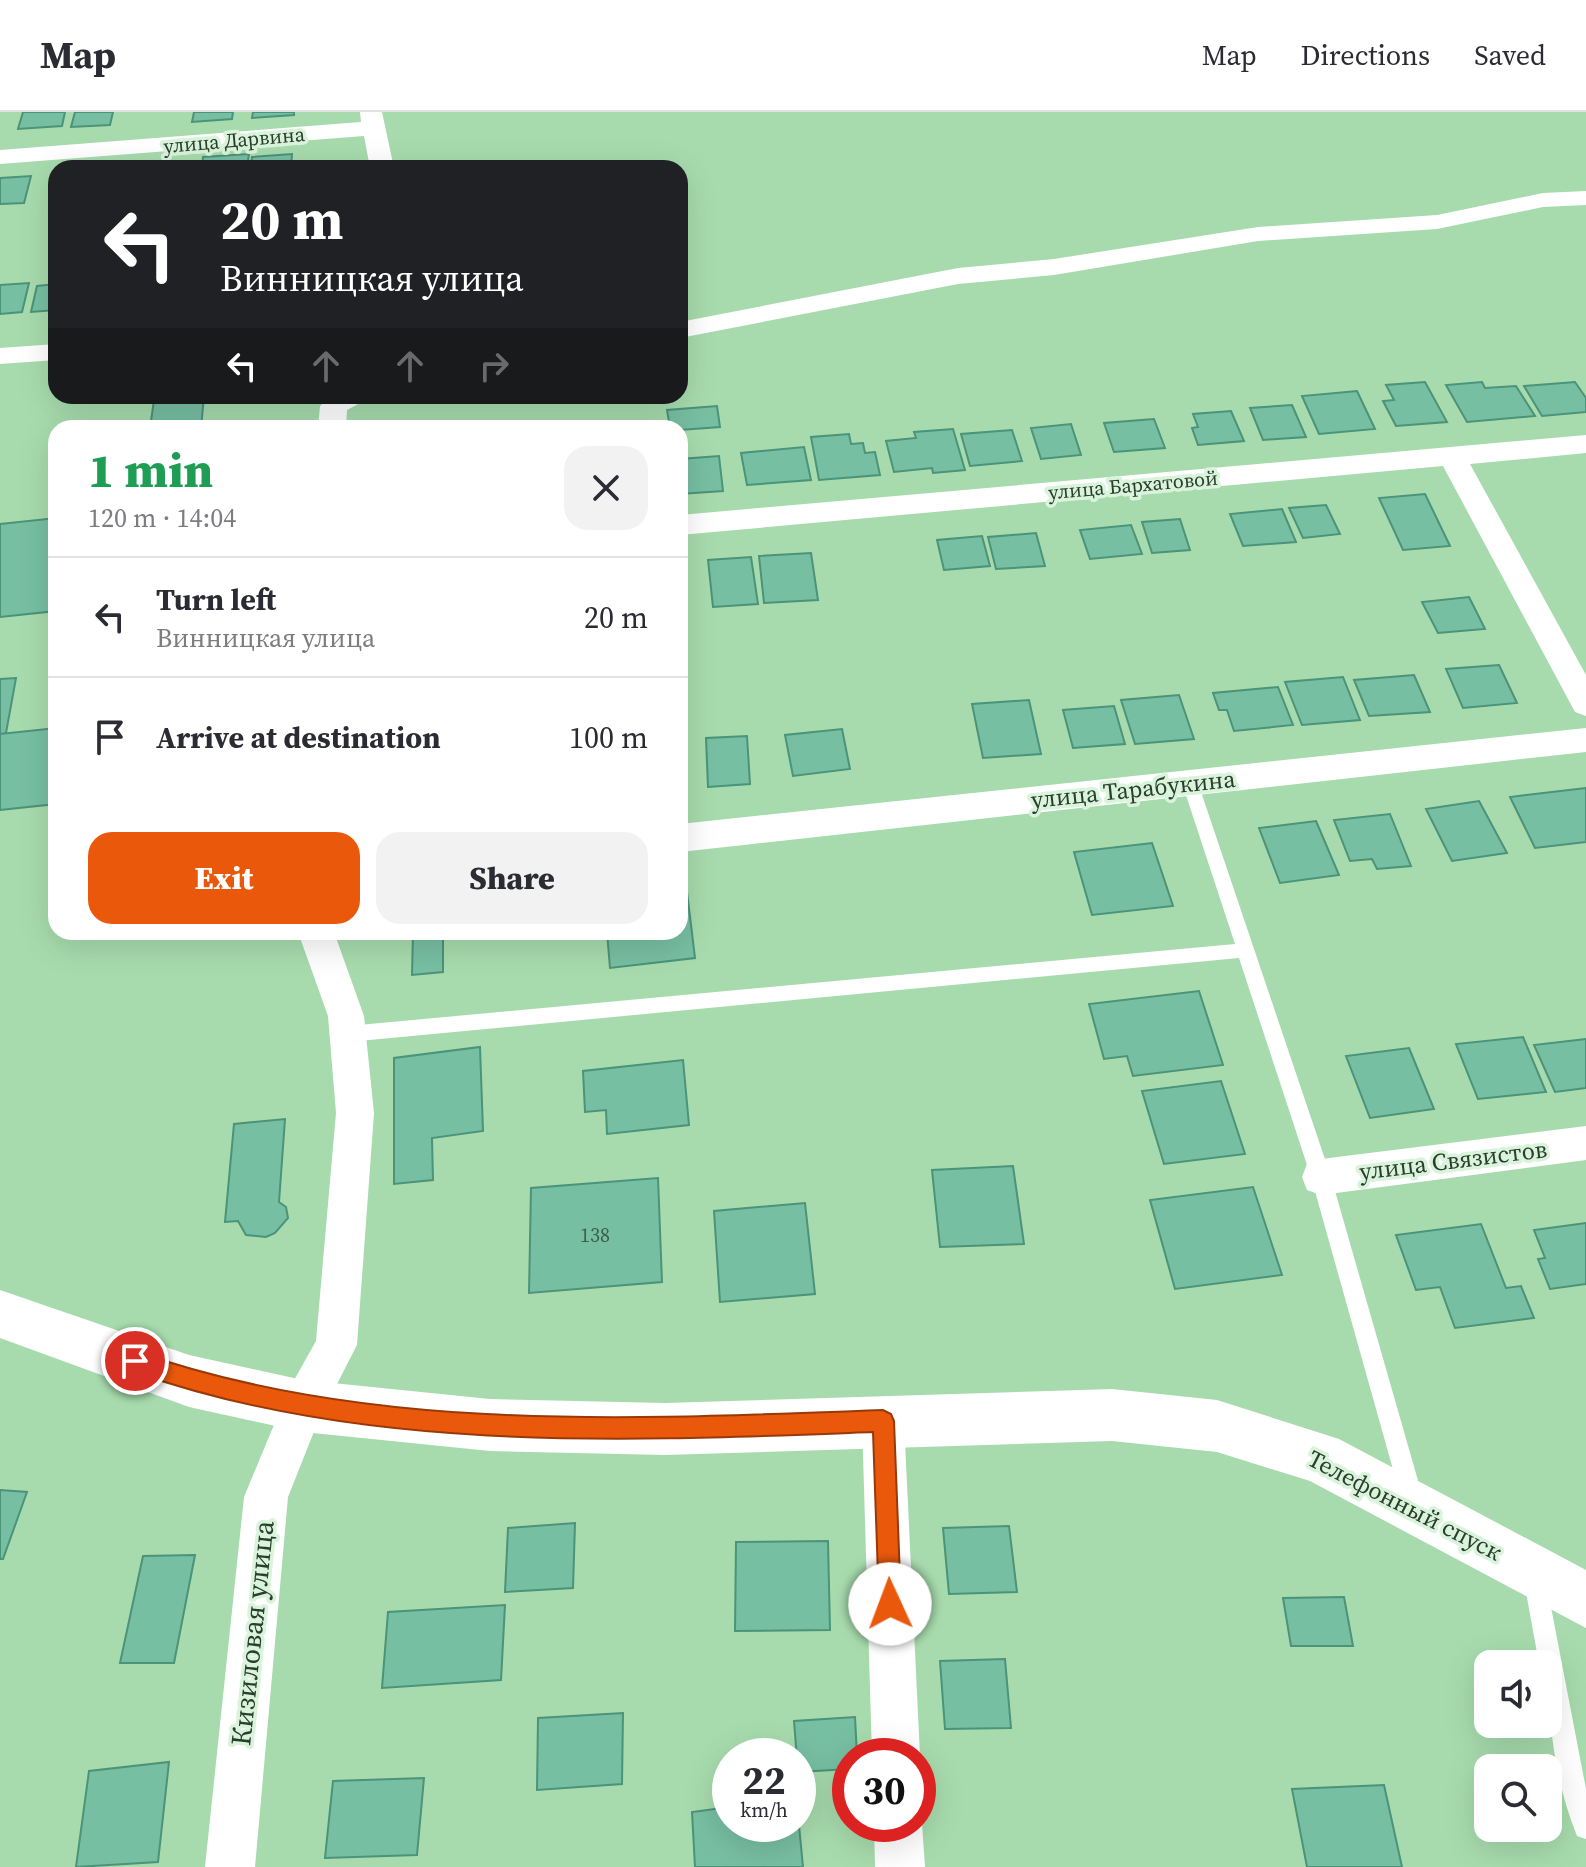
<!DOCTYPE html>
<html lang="en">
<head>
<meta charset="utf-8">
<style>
  :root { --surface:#fff; --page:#f2f2f3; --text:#2b2b33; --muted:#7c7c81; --line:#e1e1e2; --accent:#ea580c }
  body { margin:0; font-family:"Source Serif 4",serif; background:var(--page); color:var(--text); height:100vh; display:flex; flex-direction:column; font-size:30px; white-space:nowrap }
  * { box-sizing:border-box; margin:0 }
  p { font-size:26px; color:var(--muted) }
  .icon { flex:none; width:44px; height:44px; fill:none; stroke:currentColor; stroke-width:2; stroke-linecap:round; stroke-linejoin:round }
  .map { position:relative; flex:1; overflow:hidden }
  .panel { position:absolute; left:48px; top:308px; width:640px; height:520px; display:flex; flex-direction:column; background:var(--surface); border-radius:24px; box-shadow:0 8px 32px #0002 }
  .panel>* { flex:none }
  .hud { position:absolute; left:48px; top:48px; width:640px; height:244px; border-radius:24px; box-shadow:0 8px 32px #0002; background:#202124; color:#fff; overflow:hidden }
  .controls { position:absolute; left:1474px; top:1538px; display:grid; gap:16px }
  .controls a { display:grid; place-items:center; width:88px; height:88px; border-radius:16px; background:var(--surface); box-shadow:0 8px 32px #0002; font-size:40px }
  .speed { position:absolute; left:712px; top:1626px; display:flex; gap:16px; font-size:40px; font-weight:700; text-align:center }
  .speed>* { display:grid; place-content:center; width:104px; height:104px; border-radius:50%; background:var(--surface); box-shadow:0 8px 32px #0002; line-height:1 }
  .speed small { font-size:20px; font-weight:400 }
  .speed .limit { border:12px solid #d22; background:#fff; color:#111 }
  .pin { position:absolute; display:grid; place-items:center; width:68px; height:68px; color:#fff; margin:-34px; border:4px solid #fff; border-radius:50%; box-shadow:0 2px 8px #0007 }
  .me { position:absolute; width:88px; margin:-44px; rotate:358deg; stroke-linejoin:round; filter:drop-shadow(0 0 6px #0008) }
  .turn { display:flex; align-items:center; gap:28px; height:168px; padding:0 40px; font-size:36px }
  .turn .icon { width:104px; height:104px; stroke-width:2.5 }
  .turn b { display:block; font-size:56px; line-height:68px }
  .lanes { display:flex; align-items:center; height:76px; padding:0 40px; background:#0003; justify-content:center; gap:40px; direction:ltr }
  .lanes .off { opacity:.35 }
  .round { display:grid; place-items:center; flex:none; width:84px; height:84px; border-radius:24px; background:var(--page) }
  .headline { display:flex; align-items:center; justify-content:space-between; height:136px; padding:0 40px }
  h1 { font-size:48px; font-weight:800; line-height:60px; color:#1e9e55 }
  .action { display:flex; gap:16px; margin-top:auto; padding:16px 40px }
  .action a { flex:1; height:92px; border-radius:24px; background:var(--accent); color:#fff; font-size:32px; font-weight:800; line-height:92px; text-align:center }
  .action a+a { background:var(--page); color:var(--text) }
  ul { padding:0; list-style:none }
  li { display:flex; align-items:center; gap:24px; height:120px; padding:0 40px; border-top:2px solid var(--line) }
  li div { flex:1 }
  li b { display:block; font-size:30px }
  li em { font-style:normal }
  header { display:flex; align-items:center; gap:48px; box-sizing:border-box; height:112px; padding:0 40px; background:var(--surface); border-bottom:2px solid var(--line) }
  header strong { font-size:38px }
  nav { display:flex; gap:44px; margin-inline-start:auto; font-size:28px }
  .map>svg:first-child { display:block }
  .building { fill:#77bfa3; stroke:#4b9379; stroke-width:2 }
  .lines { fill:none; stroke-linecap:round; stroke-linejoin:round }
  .service { fill:#fff; fill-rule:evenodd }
  .minor { fill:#fff; fill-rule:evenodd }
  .secondary { fill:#fff; fill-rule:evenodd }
  .route { fill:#ea580c; stroke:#983908; stroke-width:2 }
  .labels { text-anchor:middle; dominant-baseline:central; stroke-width:7; stroke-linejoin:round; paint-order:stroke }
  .far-street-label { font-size:20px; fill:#293e2c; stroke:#daf4dc }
  .number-label { font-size:20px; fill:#3c5e4a }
  .street-label { font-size:24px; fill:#293e2c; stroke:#daf4dc }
  .near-street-label { font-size:28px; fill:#293e2c; stroke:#daf4dc }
</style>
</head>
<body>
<header>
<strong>Map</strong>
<nav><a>Map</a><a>Directions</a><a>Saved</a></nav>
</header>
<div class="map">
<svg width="1586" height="1755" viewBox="0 0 1586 1755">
  <rect width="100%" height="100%" fill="#a7dbad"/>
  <path class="building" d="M23,0H65L62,14L18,17Z
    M75,0H113L110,13L71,15Z
    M194,0H233L232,7L192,10Z
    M253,0H294V3L252,6Z
    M249,42L247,56H202L203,45Z
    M292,42L291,56H251L252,45Z
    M175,51V56H126V55Z
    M31,64L24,91L0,92V66Z
    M29,171L22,200L0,202V173Z
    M56,172V198L31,200L37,174Z
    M1425,270L1447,310L1396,314L1383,289L1394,288L1386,273Z
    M1482,270L1485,276L1516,274L1535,304L1467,310L1446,273Z
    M1575,270L1586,286V300L1542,304L1524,274Z
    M1357,279L1375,317L1319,322L1302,284Z
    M204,284L201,316H150L154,288Z
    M1292,293L1306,325L1263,328L1250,296Z
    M717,294L720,315L680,318V316H670L667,298Z
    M1231,299L1244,329L1198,333L1192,316L1198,315L1193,302Z
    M1154,307L1165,336L1114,340L1104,311Z
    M1071,312L1081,343L1041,347L1031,316Z
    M953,317L965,358L933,361L932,356L894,360L886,329L916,326L914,320Z
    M1012,318L1022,349L970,354L961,322Z
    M849,322L851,332L863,331L865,341L875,340L880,363L819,368L811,325Z
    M804,335L811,368L747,373L741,341Z
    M719,344L723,379L680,382V347Z
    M1425,382L1450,434L1403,438L1379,386Z
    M1326,393L1340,422L1303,426L1289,396Z
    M1282,397L1296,430L1243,434L1230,402Z
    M56,406V499L0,505V412Z
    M1180,407L1190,438L1152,441L1142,410Z
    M1131,413L1142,442L1090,447L1080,418Z
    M1036,421L1045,454L996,457L988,425Z
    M982,424L990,454L944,458L937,428Z
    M811,441L818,488L764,491L759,444Z
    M751,445L758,492L713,495L708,448Z
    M1469,485L1485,517L1438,521L1422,490Z
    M1499,553L1517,591L1463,596L1446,557Z
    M1414,563L1430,600L1369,604L1354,568Z
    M1343,565L1360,608L1302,613L1285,570Z
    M16,566L6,621L0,622V567Z
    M1278,575L1293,613L1234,619L1227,598H1219L1213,581Z
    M1179,583L1194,627L1135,632L1121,588Z
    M1029,588L1041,642L983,646L972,592Z
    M1114,594L1125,632L1073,636L1063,598Z
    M56,616V692L0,698V622Z
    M842,617L850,657L793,664L785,623Z
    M747,624L750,672L708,675L706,626Z
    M1586,676V730L1535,736L1510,685Z
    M1479,689L1507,741L1452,749L1426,697Z
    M1390,702L1411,754L1377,757L1372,747L1350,749L1334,708Z
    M1316,709L1339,763L1280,771L1259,716Z
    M1152,731L1173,794L1092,803L1074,740Z
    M680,780H687L695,846L610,856L607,820H680Z
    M413,820H443V860L412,863Z
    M1199,879L1223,953L1133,964L1127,944L1104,947L1089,892Z
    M1523,925L1546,980L1478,987L1456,932Z
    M1586,927V976L1555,980L1534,933Z
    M480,935L483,1019L432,1026L433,1068L394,1072V946Z
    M1409,936L1434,997L1370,1006L1346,944Z
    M683,948L689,1013L607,1022L606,998L585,1000L583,959Z
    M1221,969L1245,1042L1164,1052L1142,979Z
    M285,1007L279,1090L286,1095L288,1106L275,1121L266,1125L246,1123L238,1109L225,1110L234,1012Z
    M1013,1054L1024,1132L940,1135L932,1058Z
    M658,1066L662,1170L529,1181L531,1076Z
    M1253,1075L1282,1163L1175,1177L1150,1088Z
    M805,1091L815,1182L720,1190L714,1099Z
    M1586,1111V1172L1550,1177L1538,1147L1545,1146L1534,1118Z
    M1481,1112L1506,1176L1521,1174L1534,1206L1455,1216L1440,1175L1416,1178L1396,1123Z
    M0,1378L27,1380L3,1447H0Z
    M575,1411L573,1476L505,1480L508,1416Z
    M1009,1414L1017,1480L949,1482L943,1416Z
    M828,1429L830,1518L735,1519L736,1430Z
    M195,1443L174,1551H120L143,1444Z
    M1344,1485L1353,1534H1291L1283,1486Z
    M505,1493L501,1568L382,1576L388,1500Z
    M1005,1547L1011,1616L945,1617L940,1549Z
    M623,1601L622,1672L537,1678L538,1606Z
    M855,1605L857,1644H850V1657L798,1660L794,1609Z
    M169,1650L158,1750L76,1755L89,1659Z
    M424,1666L417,1743L325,1746L333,1669Z
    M1384,1673L1402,1755H1307L1292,1677Z
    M730,1695V1712H798V1703L803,1755H695L692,1700Z"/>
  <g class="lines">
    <path class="service" d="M1190,665L1198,671L1331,1065L1423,1386L1420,1394L1412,1397L1404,1394L1401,1386L1311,1065L1239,846L348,930L342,928L339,922L342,916L348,914L1235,832L1182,671Z
      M1535,1458L1543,1461L1546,1469L1586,1677V1727L1577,1724C1555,1670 1548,1610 1548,1552H1539L1524,1469L1527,1461Z"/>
    <path class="minor" d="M360,0H382L394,56H370L364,24L0,52V38L361,10Z
      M1586,79V93L1543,95L1437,117L1258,129L1054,163L958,172L680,226V210L958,156L1054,147L1258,115L1437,103L1543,81Z
      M56,232V248L0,252V236Z
      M331,284H366L362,290L347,298L346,316H318L320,294Z
      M1586,323V341L1470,352L1586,563V604L1575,600L1443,354L680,423V403Z
      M1586,616V640L680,740V712Z
      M298,820H334L364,904L374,1001L357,1233L319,1307L288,1385L255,1755H205L244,1385L288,1279L316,1229L336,1001L328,904Z
      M1586,1014V1048L1321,1083L1307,1078L1302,1065L1307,1052L1321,1047Z
      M883,1288L898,1294L904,1309L920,1644L918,1648V1644H872L862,1309L868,1294Z
      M918,1702L922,1712L925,1755H875L874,1712H918Z"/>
    <path class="secondary" d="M0,1178L189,1243L303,1268L490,1287L665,1291L1112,1277L1217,1288L1339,1327L1586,1458V1516L1310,1369L1217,1340L1112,1329L665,1343L490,1339L303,1320L189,1295L0,1226Z"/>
  </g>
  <path class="route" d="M135,1239C370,1322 638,1307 883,1298L891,1302L894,1309L901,1492L898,1500L890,1503L882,1500L879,1492L873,1320C631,1329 366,1342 135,1260L128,1257L124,1249L128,1242Z"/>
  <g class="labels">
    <g class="far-street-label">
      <text transform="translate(234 28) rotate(-5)">улица Дарвина</text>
      <text transform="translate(1133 373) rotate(-5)">улица Бархатовой</text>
    </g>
    <g class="number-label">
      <text x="595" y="1123">138</text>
    </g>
    <g class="street-label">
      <text transform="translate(1133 677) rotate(-6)">улица Тарабукина</text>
      <text transform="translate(1453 1048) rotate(-7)">улица Связистов</text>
      <text transform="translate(1405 1393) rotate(27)">Телефонный спуск</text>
    </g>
    <g class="near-street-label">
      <text transform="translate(252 1521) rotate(-84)">Кизиловая улица</text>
    </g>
  </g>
</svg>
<div class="controls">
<a><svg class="icon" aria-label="sound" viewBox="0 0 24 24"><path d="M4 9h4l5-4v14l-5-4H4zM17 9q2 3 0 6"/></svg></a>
<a><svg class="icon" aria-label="search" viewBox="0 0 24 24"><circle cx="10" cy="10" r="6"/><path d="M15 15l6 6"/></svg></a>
</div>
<div class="speed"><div>22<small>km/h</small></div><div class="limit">30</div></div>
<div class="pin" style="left:135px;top:1249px;background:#d93025"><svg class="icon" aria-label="arrive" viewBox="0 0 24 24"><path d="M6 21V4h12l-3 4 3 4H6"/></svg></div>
<svg class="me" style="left:890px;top:1492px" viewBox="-20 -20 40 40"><circle r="19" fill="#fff"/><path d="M0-13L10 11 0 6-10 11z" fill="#ea580c"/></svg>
<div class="hud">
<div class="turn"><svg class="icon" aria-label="left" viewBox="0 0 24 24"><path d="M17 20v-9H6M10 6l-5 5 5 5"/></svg><div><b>20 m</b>Винницкая улица</div></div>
<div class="lanes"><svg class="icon" aria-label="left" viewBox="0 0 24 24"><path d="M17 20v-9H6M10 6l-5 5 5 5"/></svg><svg class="icon off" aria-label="ahead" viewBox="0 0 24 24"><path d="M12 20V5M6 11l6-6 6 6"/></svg><svg class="icon off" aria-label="ahead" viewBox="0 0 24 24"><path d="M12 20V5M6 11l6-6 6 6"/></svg><svg class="icon off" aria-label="right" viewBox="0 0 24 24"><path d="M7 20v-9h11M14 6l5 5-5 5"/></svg></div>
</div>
<section class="panel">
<div class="headline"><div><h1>1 min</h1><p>120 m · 14:04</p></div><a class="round"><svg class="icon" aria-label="close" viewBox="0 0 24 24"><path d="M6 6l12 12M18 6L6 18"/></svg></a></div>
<ul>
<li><svg class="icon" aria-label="left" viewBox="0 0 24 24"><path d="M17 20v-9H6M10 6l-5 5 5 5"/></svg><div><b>Turn left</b><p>Винницкая улица</p></div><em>20 m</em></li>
<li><svg class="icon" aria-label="arrive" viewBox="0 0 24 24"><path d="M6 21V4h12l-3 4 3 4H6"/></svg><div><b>Arrive at destination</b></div><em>100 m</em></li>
</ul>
<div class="action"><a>Exit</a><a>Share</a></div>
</section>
</div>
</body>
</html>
